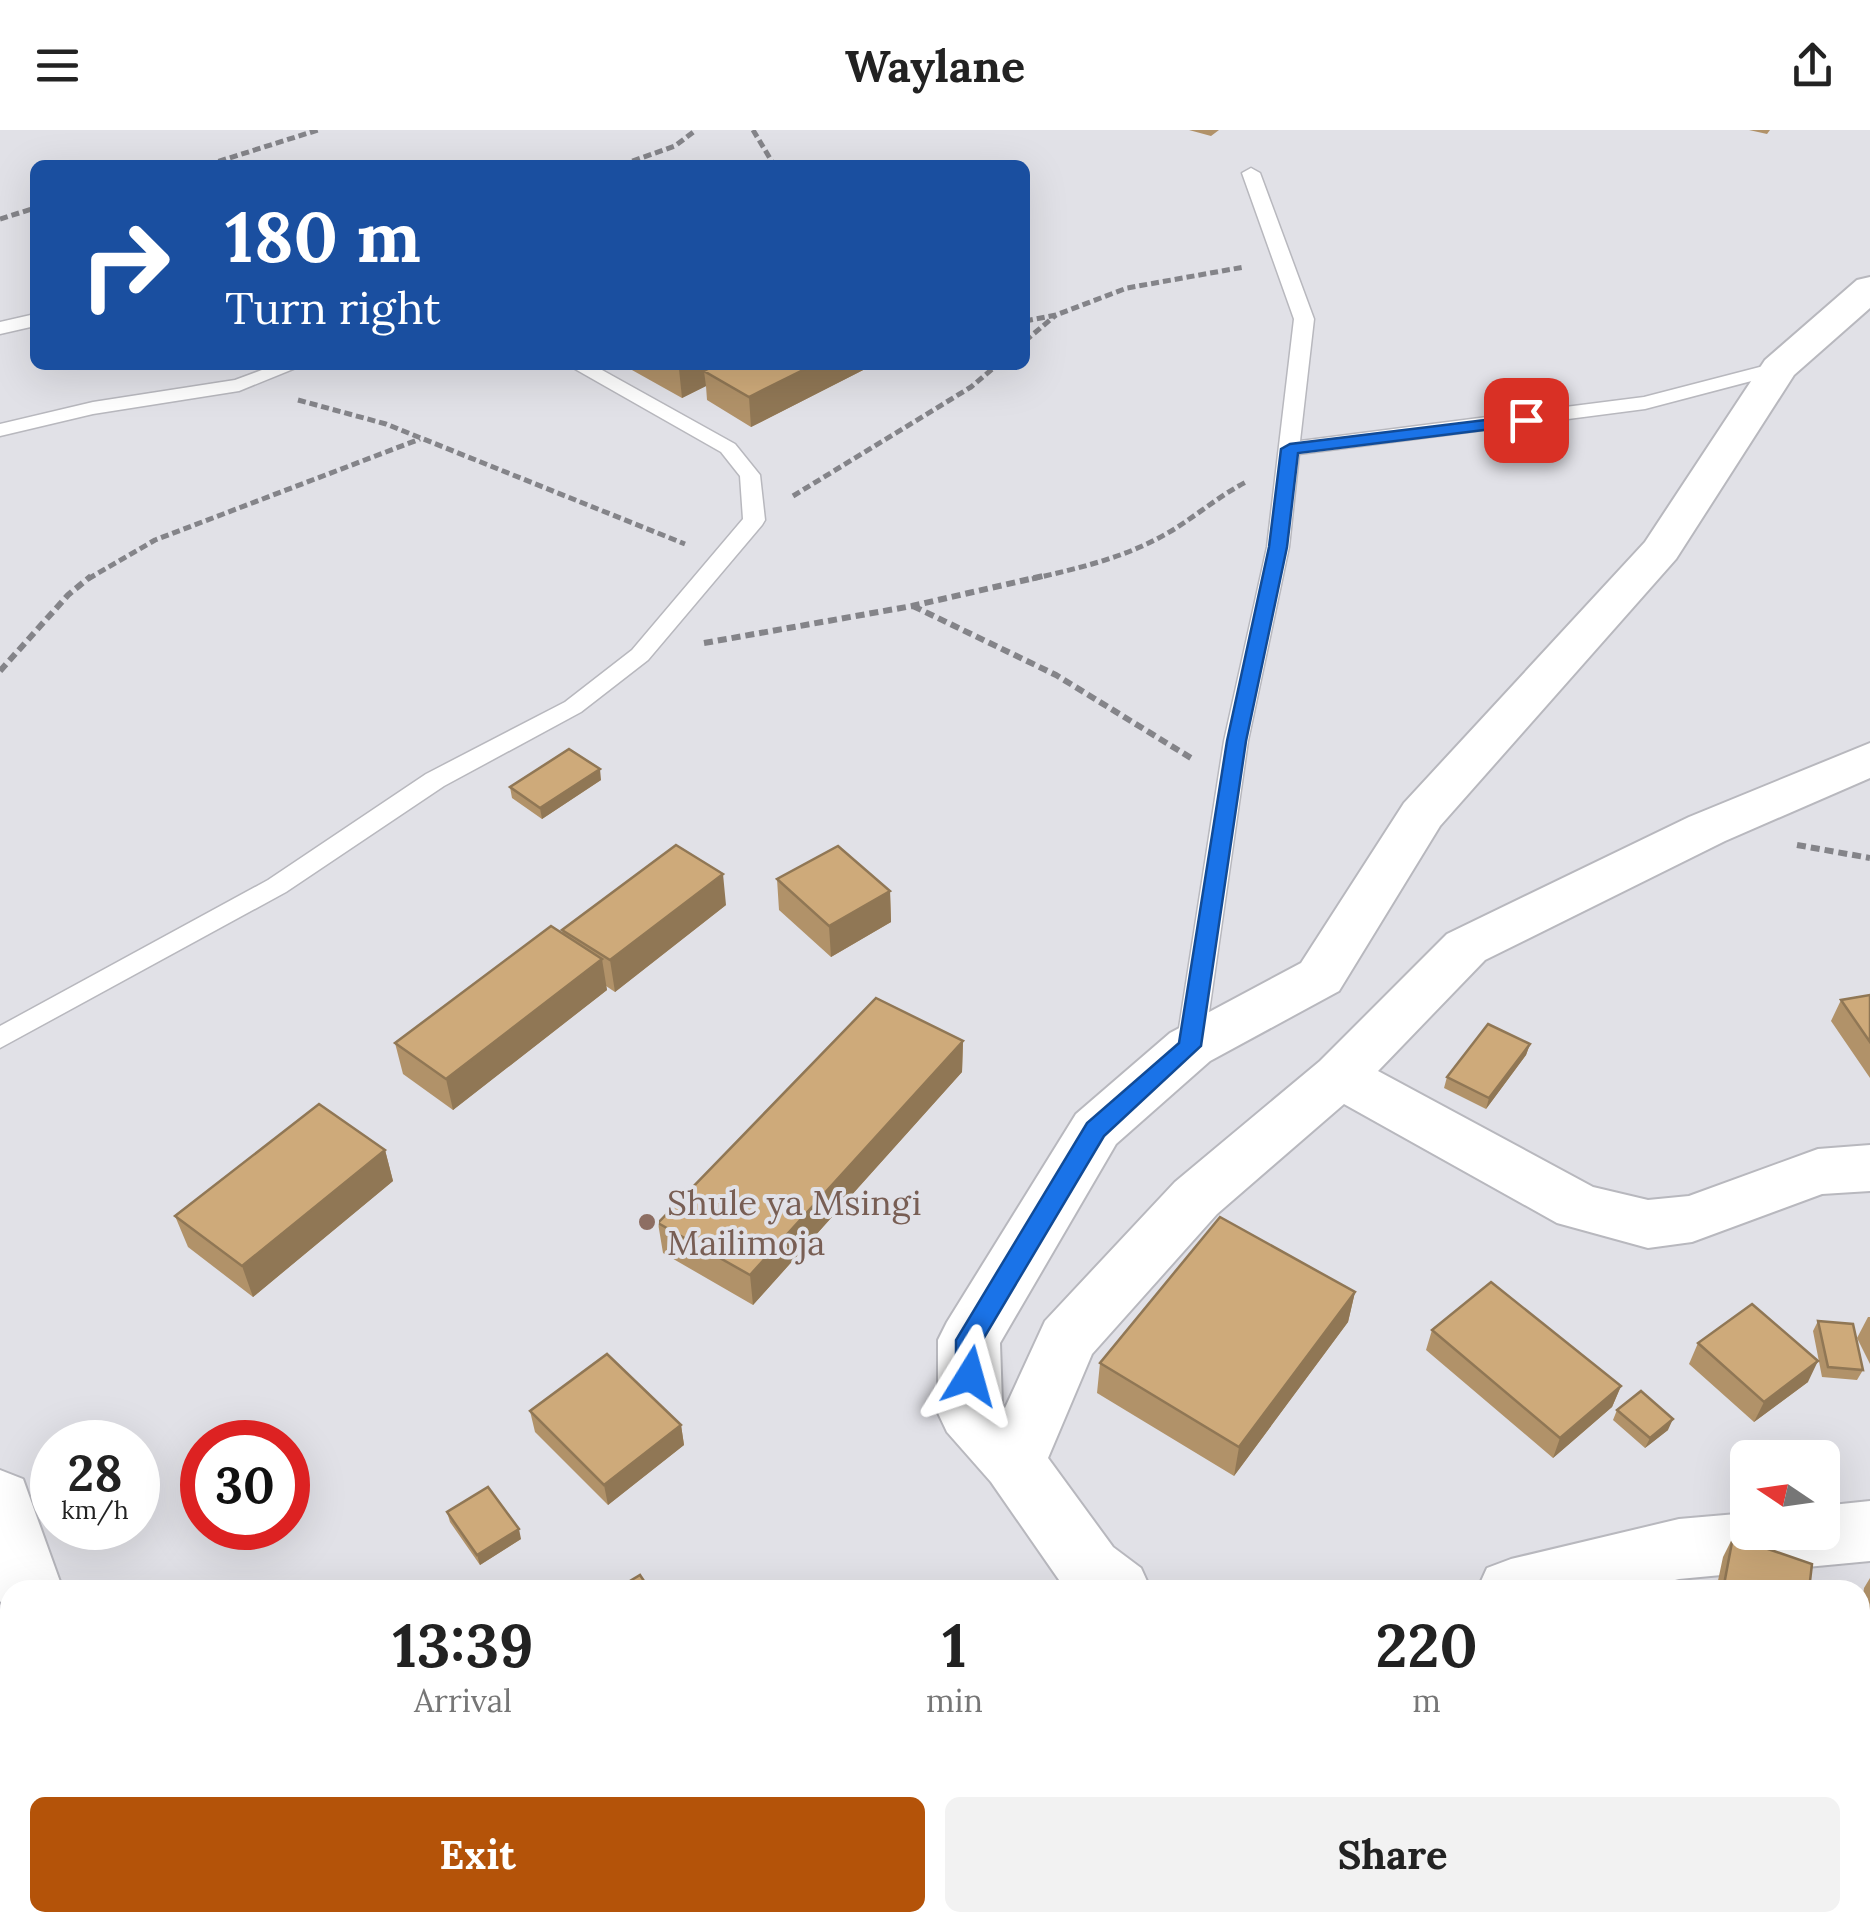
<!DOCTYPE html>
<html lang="en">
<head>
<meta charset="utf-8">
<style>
  :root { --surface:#fff; --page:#f2f2f2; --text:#222; --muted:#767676; --accent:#b45309 }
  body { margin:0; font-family:Lora,serif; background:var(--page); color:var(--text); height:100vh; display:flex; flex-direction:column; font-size:38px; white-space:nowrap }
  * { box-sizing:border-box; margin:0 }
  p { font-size:32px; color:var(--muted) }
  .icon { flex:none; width:55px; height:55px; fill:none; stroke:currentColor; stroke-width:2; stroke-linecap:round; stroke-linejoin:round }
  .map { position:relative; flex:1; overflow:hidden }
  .panel { position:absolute; left:0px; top:1450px; width:1870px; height:352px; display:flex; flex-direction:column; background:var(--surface); border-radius:30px 30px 0 0; box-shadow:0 10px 40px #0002 }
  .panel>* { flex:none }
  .banner { position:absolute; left:30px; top:30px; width:1000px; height:210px; border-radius:15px; box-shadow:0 10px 40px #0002; background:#1a4fa0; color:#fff; overflow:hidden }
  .needle { width:65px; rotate:283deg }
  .tools { position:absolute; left:1730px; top:1310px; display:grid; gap:20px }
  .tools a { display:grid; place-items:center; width:110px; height:110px; border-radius:15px; background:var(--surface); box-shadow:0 10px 40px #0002; font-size:50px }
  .speed { position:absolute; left:30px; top:1290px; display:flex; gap:20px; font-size:50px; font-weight:700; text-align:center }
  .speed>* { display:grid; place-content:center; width:130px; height:130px; border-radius:50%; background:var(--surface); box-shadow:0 10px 40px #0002; line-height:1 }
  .speed small { font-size:25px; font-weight:400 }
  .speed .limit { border:15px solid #d22; background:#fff; color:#111 }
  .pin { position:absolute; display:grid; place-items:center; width:85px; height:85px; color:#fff; margin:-42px; border-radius:20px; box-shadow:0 5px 15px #0006 }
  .me { position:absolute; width:110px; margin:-55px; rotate:8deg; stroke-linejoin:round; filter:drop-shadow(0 0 8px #0008) }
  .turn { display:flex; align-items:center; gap:35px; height:210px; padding:0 30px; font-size:45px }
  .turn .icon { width:130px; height:130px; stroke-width:2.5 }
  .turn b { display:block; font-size:70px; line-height:85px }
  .eta { display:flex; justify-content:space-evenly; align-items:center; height:170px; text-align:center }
  .eta b { font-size:60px; font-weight:800; line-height:70px }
  .primary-button { display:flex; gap:20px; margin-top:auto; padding:20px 30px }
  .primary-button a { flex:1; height:115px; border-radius:15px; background:var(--accent); color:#fff; font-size:40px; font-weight:800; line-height:115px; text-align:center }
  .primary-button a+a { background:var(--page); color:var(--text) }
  header { display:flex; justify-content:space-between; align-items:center; height:130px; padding:0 30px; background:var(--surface); font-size:45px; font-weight:800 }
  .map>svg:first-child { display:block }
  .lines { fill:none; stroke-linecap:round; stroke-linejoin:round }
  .lane-casing { stroke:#b8b8be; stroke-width:3 }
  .street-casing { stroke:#b8b8be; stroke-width:4 }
  .path-far1 { stroke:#848489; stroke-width:5; stroke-dasharray:8 4; stroke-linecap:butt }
  .path { stroke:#848489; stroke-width:6; stroke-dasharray:9 5; stroke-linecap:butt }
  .lane { fill:#fff; fill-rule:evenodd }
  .street { fill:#fff; fill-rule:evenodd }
  .wall { fill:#b19269 }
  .shaded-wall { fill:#907755 }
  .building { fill:#ceaa7a; stroke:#907755; stroke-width:2.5 }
  .route { fill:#1a73e8; stroke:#114b97; stroke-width:2.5 }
  .education-dot { fill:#8d6e63; stroke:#e1e1e7; stroke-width:4 }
  .labels { text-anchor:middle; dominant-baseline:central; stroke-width:8; stroke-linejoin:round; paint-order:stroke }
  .education-label { font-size:35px; fill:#785e54; stroke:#e1e1e7; text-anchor:start }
</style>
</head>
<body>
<header><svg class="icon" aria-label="menu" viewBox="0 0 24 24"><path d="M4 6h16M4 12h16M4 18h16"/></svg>Waylane<svg class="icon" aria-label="share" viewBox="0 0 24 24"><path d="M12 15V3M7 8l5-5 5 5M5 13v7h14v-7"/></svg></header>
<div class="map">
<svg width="1870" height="1802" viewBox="0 0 1870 1802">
  <rect width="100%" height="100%" fill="#e1e1e7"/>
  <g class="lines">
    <defs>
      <path id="lane" d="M1251,38L1260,43L1314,189L1300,311L1644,267L1779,232L1789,238L1786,242L1645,279L1299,324L1289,417L1248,611L1204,917L1200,924H1180L1176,917L1224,611L1267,417L1294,189L1242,43Z
        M35,184V196L0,204V192Z
        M275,235H303L239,261L93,284L0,306V294L93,272L235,250Z
        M568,235H593L735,314L760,345L765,390L762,395L648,530L581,582L444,656L286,762L0,918V896L268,750L426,644L565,572L632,520L743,389L740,346L721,322Z"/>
      <path id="street" d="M1870,147V178L1794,245L1676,429L1440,696L1339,861L1210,931L1116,1014L1000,1213L1002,1274L1005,1278L1045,1191L1175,1052L1320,931L1447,804L1689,687L1870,613V648L1725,711L1485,830L1378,941L1593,1057L1648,1070L1689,1066L1818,1019L1870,1015V1061L1822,1064L1692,1112L1648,1118L1557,1093L1344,974L1217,1084L1092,1224L1048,1328L1113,1417L1141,1438L1151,1460H1066L991,1352L947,1302L938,1283V1210L947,1192L1076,984L1170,903L1301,833L1404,673L1645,412L1765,230L1857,150Z
        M0,1340L23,1349L63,1460H10V1484L0,1471Z
        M1870,1371V1431L1679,1449L1635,1460H1477L1487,1438L1511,1429L1679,1389L1748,1383V1402H1822V1376Z
        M99,1792H175L178,1802H102Z
        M1328,1792H1404L1407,1802H1331Z"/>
    </defs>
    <use href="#lane" class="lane-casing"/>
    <use href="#street" class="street-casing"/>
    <path class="path-far1" d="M753,0L774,35
      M207,35L318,0
      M621,35L675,16L696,0
      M0,89L35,78
      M1025,191L1056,185L1127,158L1244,137
      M1025,211L1056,185
      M298,270L386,294L685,414
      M793,366L971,257L997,235
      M88,449L155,410L420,309
      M1032,449C1079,438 1124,428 1166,404C1194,388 1217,367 1246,352"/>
    <path class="path" d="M913,476L1056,545L1191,628
      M704,513L912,476L1043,446
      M0,541L68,465L91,446
      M1797,715L1870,728"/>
    <use href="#lane" class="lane"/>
    <use href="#street" class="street"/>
  </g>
  <path class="wall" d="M1189,0H1219L1211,6Z
    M1749,0H1770L1767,4Z
    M623,235H873L751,297L707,270L706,256L682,268Z
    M601,650L542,689L512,668L510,657Z
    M777,749L890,761L891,792L831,827L779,780Z
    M726,775L615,862L606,856L607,860L453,980L403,944L395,913L563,804L562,800Z
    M1870,865V948L1831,891L1841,870Z
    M963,911L962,942L753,1175L663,1123L658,1093Z
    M1530,914L1526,925L1486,979L1444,958L1447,947Z
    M385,1020L393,1051L253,1167L188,1117L175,1086Z
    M1355,1162L1348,1192L1234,1346L1097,1263L1100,1233Z
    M1868,1187H1870V1234L1857,1208Z
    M1818,1191L1863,1240L1857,1250L1822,1247L1813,1201Z
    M1432,1200L1621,1256L1612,1277L1553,1328L1426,1220Z
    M1698,1213L1808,1252L1754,1292L1689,1234Z
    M1617,1280L1668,1300L1645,1318L1613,1290Z
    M530,1281L681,1295L684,1315L608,1375L535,1302Z
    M447,1382L521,1409L480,1435L450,1392Z
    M1733,1407L1810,1451L1839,1460H1716L1723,1427Z
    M1870,1448V1601L1860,1597V1486L1864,1458Z
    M1649,1792H1767L1768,1802H1650Z"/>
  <path class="shaded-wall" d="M686,235H728L704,241L706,256L682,268L679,239Z
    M813,235H873L751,297L749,267Z
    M600,639L601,650L542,689L540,678Z
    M723,744L726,775L615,862L610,830Z
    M890,761L891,792L831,827L829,796Z
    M602,829L607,860L453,980L446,949Z
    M963,911L962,942L753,1175L750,1145Z
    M1530,914L1526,925L1486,979L1489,968Z
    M385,1020L393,1051L253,1167L242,1136Z
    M1355,1162L1348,1192L1234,1346L1239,1317Z
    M1818,1231L1808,1252L1754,1292L1764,1272Z
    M1621,1256L1612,1277L1553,1328L1560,1308Z
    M1673,1289L1668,1300L1645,1318L1650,1308Z
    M681,1295L684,1315L608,1375L604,1355Z
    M519,1399L521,1409L480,1435L477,1425Z"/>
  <path class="building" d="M716,235H813L749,267L704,241Z
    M569,619L600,639L540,678L510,657Z
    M676,715L723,744L610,830L562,800Z
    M838,716L890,761L829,796L777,749Z
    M551,796L602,829L446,949L395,913Z
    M1870,865V912L1841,870Z
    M876,868L963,911L750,1145L658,1093Z
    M1488,894L1530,914L1489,968L1447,947Z
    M319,974L385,1020L242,1136L175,1086Z
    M1220,1087L1355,1162L1239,1317L1100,1233Z
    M1491,1152L1621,1256L1560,1308L1432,1200Z
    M1752,1174L1818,1231L1764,1272L1698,1213Z
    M1818,1191L1853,1194L1863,1240L1828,1237Z
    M607,1224L681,1295L604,1355L530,1281Z
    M1641,1261L1673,1289L1650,1308L1617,1280Z
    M488,1357L519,1399L477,1425L447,1382Z
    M1733,1407L1812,1434L1810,1451L1839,1460H1723Z
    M640,1445L650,1460H615Z
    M1870,1482V1578L1860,1574V1553Z
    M755,1792H808L812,1802H760Z
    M898,1792H960L967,1802H885Z
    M1174,1792H1276L1274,1802H1172Z
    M1661,1792H1767L1768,1802H1662Z"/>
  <path class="route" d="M1526,285L1534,290L1532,294L1298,323L1287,417L1246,611L1201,916L1104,1006L982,1211L983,1246L979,1254L970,1257L960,1254L956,1246V1210L1087,993L1179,913L1227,611L1269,417L1281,319L1290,314Z"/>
  <circle class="education-dot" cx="647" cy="1092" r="10"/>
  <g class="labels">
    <g class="education-label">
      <text x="667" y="1072">Shule ya Msingi<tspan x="667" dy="40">Mailimoja</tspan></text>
    </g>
  </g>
</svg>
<div class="tools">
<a><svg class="needle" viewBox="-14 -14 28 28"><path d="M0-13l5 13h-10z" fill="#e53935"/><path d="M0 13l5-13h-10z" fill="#767676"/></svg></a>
</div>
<div class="speed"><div>28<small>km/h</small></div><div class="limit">30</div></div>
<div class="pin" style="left:1526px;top:290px;background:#d93025"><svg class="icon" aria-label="arrive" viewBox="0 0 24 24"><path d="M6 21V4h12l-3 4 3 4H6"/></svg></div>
<svg class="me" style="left:970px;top:1246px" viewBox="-20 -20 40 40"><path d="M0-17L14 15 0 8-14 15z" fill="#1a73e8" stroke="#fff" stroke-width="4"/></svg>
<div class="banner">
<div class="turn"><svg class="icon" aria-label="right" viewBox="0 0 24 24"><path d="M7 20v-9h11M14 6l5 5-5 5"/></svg><div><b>180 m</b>Turn right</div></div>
</div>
<section class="panel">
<div class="eta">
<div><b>13:39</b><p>Arrival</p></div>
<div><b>1</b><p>min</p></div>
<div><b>220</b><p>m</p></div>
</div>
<div class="primary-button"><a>Exit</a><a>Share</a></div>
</section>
</div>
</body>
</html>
